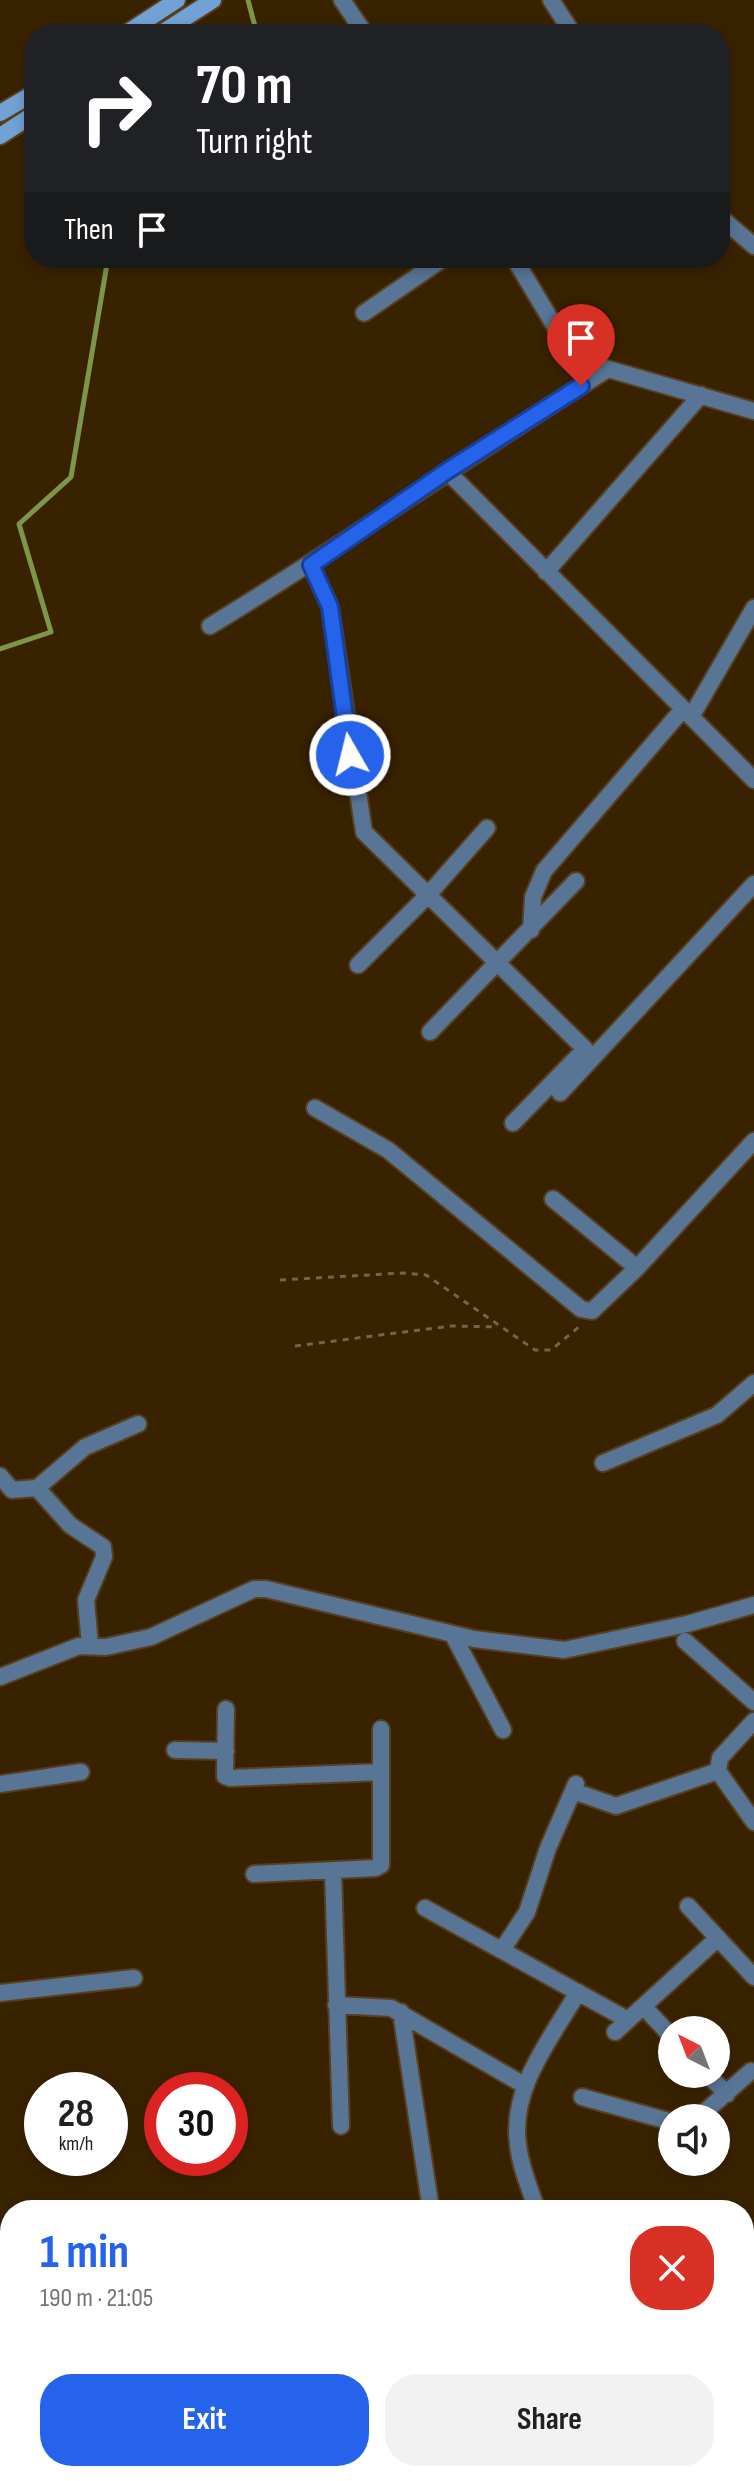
<!DOCTYPE html>
<html lang="en">
<head>
<meta charset="utf-8">
<style>
  :root { --surface:#fff; --page:#f2f2f2; --text:#202124; --muted:#757577; --accent:#2563eb }
  body { margin:0; font-family:"Sofia Sans Condensed",sans-serif; background:var(--page); color:var(--text); height:100vh; display:flex; flex-direction:column; font-size:30px; white-space:nowrap }
  * { box-sizing:border-box; margin:0 }
  p { font-size:26px; color:var(--muted) }
  .icon { flex:none; width:44px; height:44px; fill:none; stroke:currentColor; stroke-width:2; stroke-linecap:round; stroke-linejoin:round }
  .map { position:relative; flex:1; overflow:hidden }
  .sheet { position:absolute; left:0px; top:2200px; width:754px; height:282px; display:flex; flex-direction:column; background:var(--surface); border-radius:32px 32px 0 0; box-shadow:0 4px 12px #0003 }
  .sheet>* { flex:none }
  .guide { position:absolute; left:24px; top:24px; width:706px; height:244px; border-radius:32px; box-shadow:0 4px 12px #0003; background:#202124; color:#fff; overflow:hidden }
  .needle { width:52px; rotate:318deg }
  .buttons { position:absolute; left:658px; top:2016px; display:grid; gap:16px }
  .buttons a { display:grid; place-items:center; width:72px; height:72px; border-radius:50%; background:var(--surface); box-shadow:0 4px 12px #0003; font-size:40px }
  .speed { position:absolute; left:24px; top:2072px; display:flex; gap:16px; font-size:40px; font-weight:700; text-align:center }
  .speed>* { display:grid; place-content:center; width:104px; height:104px; border-radius:50%; background:var(--surface); box-shadow:0 4px 12px #0003; line-height:1 }
  .speed small { font-size:20px; font-weight:400 }
  .speed .limit { border:12px solid #d22; background:#fff; color:#111 }
  .pin { position:absolute; display:grid; place-items:center; width:68px; height:68px; color:#fff; margin:-82px -34px; border-radius:50% 50% 50% 0; rotate:-45deg; box-shadow:0 0 8px #0007 }
  .pin .icon { rotate:45deg }
  .me { position:absolute; width:88px; margin:-44px; rotate:352deg; stroke-linejoin:round; filter:drop-shadow(0 0 6px #0008) }
  .turn { display:flex; align-items:center; gap:28px; height:168px; padding:0 40px; font-size:36px }
  .turn .icon { width:104px; height:104px; stroke-width:2.5 }
  .turn b { display:block; font-size:56px; line-height:68px }
  .then { display:flex; align-items:center; height:76px; padding:0 40px; background:#0003; gap:16px; font-size:30px }
  .round { display:grid; place-items:center; flex:none; width:84px; height:84px; border-radius:32px; background:var(--page) }
  .head { display:flex; align-items:center; justify-content:space-between; height:136px; padding:0 40px }
  h1 { font-size:48px; font-weight:700; line-height:60px; color:var(--accent) }
  .primary-button { display:flex; gap:16px; margin-top:auto; padding:16px 40px }
  .primary-button a { flex:1; height:92px; border-radius:32px; background:var(--accent); color:#fff; font-size:32px; font-weight:700; line-height:92px; text-align:center }
  .primary-button a+a { background:var(--page); color:var(--text) }
  .map>svg:first-child { display:block }
  .lines { fill:none; stroke-linecap:round; stroke-linejoin:round }
  .stream { stroke:#7d9749; stroke-width:5 }
  .street-casing { stroke:#564020; stroke-width:20 }
  .secondary-casing { stroke:#564020; stroke-width:20 }
  .path { stroke:#786345; stroke-width:3; stroke-dasharray:6 6; stroke-linecap:butt }
  .street { stroke:#587596; stroke-width:16 }
  .secondary { stroke:#72a1d5; stroke-width:16 }
  .route-casing { stroke:#184099; stroke-width:20 }
  .route { stroke:#2563eb; stroke-width:14 }
</style>
</head>
<body>
<div class="map">
<svg width="754" height="2481" viewBox="0 0 754 2481">
  <rect width="100%" height="100%" fill="#392200"/>
  <g class="lines">
    <path class="stream" d="M248,0L257,34
      M0,649L51,632L19,524L71,477L108,258"/>
    <defs>
      <path id="street" d="M342,0L365,34
        M551,0L573,34
        M720,217L754,246
        M514,258L557,330L601,367L754,411
        M364,313L444,258
        M447,471L754,780
        M311,565L330,607L364,832L585,1049L513,1123
        M546,572L701,395
        M210,626C345,544 474,453 608,369
        M691,717L754,608
        M531,930L533,897L544,871L683,709
        M358,965L427,896L487,828
        M430,1032L576,881
        M560,1093L754,884
        M315,1108L388,1150L581,1309L592,1311L637,1268L754,1141
        M553,1199L637,1268
        M603,1463L717,1415L754,1383
        M0,1476L12,1490L37,1488L85,1447L138,1424
        M37,1488L70,1525L103,1547L104,1557L86,1600L90,1645
        M453,1635L503,1730
        M685,1641L754,1702
        M0,1677L79,1646L106,1647L151,1637L254,1589H266L474,1639L564,1650L687,1624L754,1605
        M226,1709L225,1776L230,1778L381,1772
        M754,1721L720,1758L718,1771L754,1822
        M175,1750L226,1751
        M0,1784L81,1772
        M573,1791L616,1806L718,1771
        M333,1871L341,2126
        M254,1874L376,1868L381,1865V1729
        M688,1906L754,1977
        M425,1908L628,2020
        M502,1950L527,1912L548,1848L576,1784
        M0,1993L134,1978
        M336,2005L391,2008L524,2085
        M643,2006L672,2037
        M401,2012L431,2210
        M615,2032L718,1938
        M707,2074L727,2094
        M582,2097L672,2122
        M698,2118L751,2071
        M537,2210C530,2189 520,2166 518,2144C510,2088 551,2039 578,1992
        M0,2256L10,2258
        M538,2472L542,2481
        M646,2472L650,2481
        M720,2472L725,2481"/>
      <path id="secondary" d="M125,34L177,0
        M160,34L213,0
        M0,113L34,93
        M0,136L34,114"/>
    </defs>
    <use href="#street" class="street-casing"/>
    <use href="#secondary" class="secondary-casing"/>
    <path class="path" d="M280,1280L403,1273L426,1275L535,1350H551L580,1326
      M295,1346L451,1326L498,1327"/>
    <use href="#street" class="street"/>
    <use href="#secondary" class="secondary"/>
  </g>
  <g class="lines">
    <defs>
      <path id="route" d="M350,755L330,607L311,565L447,471L581,386"/>
    </defs>
    <use href="#route" class="route-casing"/>
    <use href="#route" class="route"/>
  </g>
</svg>
<div class="buttons">
<a><svg class="needle" viewBox="-14 -14 28 28"><path d="M0-13l5 13h-10z" fill="#e53935"/><path d="M0 13l5-13h-10z" fill="#757577"/></svg></a>
<a><svg class="icon" aria-label="sound" viewBox="0 0 24 24"><path d="M4 9h4l5-4v14l-5-4H4zM17 9q2 3 0 6"/></svg></a>
</div>
<div class="speed"><div>28<small>km/h</small></div><div class="limit">30</div></div>
<div class="pin" style="left:581px;top:386px;background:#d93025"><svg class="icon" aria-label="arrive" viewBox="0 0 24 24"><path d="M6 21V4h12l-3 4 3 4H6"/></svg></div>
<svg class="me" style="left:350px;top:755px" viewBox="-20 -20 40 40"><circle r="17" fill="#2563eb" stroke="#fff" stroke-width="3"/><path d="M0-11L8 9 0 5-8 9z" fill="#fff"/></svg>
<div class="guide">
<div class="turn"><svg class="icon" aria-label="right" viewBox="0 0 24 24"><path d="M7 20v-9h11M14 6l5 5-5 5"/></svg><div><b>70 m</b>Turn right</div></div>
<div class="then">Then<svg class="icon" aria-label="arrive" viewBox="0 0 24 24"><path d="M6 21V4h12l-3 4 3 4H6"/></svg></div>
</div>
<section class="sheet">
<div class="head"><div><h1>1 min</h1><p>190 m · 21:05</p></div><a class="round" style="background:#d93025;color:#fff"><svg class="icon" aria-label="close" viewBox="0 0 24 24"><path d="M6 6l12 12M18 6L6 18"/></svg></a></div>
<div class="primary-button"><a>Exit</a><a>Share</a></div>
</section>
</div>
</body>
</html>
